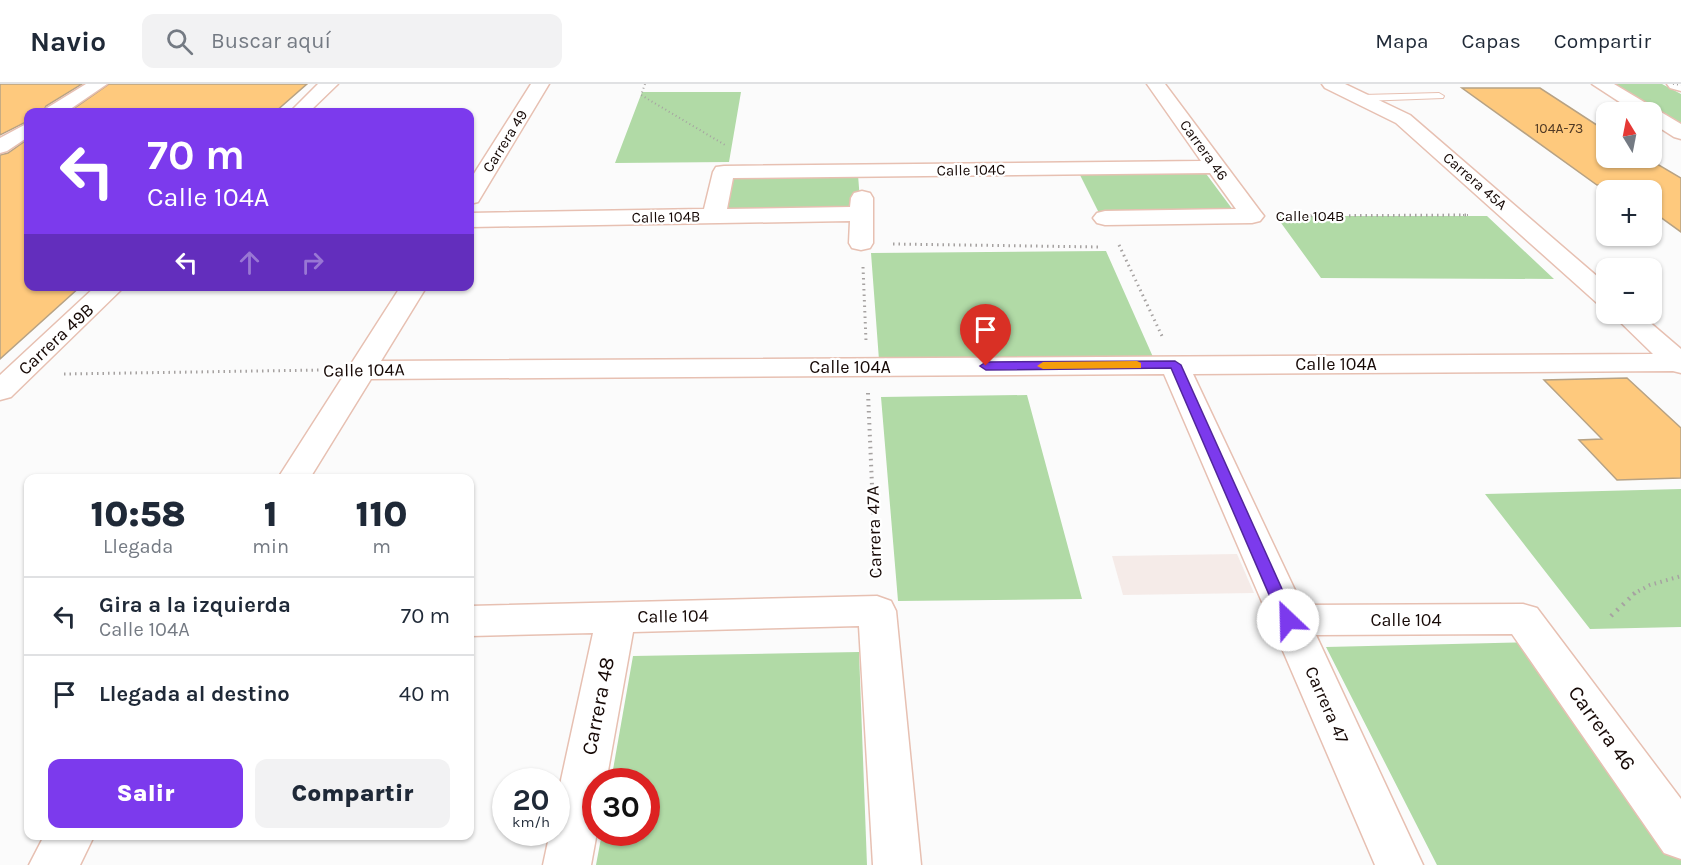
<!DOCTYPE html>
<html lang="es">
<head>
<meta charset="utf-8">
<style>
  :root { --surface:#fff; --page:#f2f2f3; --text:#1f2937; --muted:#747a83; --line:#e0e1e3; --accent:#7c3aed }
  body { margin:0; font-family:Karla,sans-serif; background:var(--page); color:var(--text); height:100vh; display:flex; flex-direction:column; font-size:22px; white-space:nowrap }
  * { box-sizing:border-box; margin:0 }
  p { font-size:20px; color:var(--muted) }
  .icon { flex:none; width:33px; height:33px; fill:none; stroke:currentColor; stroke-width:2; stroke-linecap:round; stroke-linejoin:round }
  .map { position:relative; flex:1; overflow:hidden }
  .sheet { position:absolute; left:24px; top:390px; width:450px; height:366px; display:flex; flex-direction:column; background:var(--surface); border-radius:12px; box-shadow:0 2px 4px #0004 }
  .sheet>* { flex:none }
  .guide { position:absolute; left:24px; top:24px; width:450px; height:183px; border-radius:12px; box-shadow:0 2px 4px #0004; background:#7c3aed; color:#fff; overflow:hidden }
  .needle { width:39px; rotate:350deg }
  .controls { position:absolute; left:1596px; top:18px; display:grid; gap:12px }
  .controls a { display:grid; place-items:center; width:66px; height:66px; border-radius:12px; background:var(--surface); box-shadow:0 2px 4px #0004; font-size:30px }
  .speed { position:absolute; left:492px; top:684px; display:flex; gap:12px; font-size:30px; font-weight:700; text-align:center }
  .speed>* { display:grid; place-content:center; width:78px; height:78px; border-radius:50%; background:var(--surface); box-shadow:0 2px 4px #0004; line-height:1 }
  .speed small { font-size:15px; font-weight:400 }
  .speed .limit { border:9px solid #d22; background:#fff; color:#111 }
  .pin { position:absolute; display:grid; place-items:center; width:51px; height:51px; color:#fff; margin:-62px -26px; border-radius:50% 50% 50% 0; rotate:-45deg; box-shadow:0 0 6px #0007 }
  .pin .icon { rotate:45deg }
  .me { position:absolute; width:66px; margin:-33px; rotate:336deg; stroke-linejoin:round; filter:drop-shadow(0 0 4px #0008) }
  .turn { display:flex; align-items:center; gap:21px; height:126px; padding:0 24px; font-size:27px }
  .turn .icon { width:78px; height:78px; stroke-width:2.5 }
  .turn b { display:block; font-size:42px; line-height:51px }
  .lanes { display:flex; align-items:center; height:57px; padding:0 24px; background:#0003; justify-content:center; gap:30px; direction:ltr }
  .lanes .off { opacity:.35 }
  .eta { display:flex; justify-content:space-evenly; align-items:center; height:102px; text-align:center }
  .eta b { font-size:36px; font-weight:800; line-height:42px }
  .action { display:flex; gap:12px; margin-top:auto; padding:12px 24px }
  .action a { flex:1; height:69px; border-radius:12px; background:var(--accent); color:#fff; font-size:24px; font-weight:800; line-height:69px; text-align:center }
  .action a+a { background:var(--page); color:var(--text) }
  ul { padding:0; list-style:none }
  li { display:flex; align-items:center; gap:18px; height:78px; padding:0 24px; border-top:2px solid var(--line) }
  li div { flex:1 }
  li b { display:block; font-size:22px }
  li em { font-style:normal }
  header { display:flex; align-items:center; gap:36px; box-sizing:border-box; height:84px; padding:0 30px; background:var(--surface); border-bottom:2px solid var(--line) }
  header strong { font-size:28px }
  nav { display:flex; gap:33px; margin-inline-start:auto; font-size:21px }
  .search { width:420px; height:54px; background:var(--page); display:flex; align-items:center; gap:15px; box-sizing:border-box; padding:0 21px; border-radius:12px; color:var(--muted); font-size:22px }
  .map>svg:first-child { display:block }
  .built { fill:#f5ebe8 }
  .green { fill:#b1daa6 }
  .building { fill:#fec97d; stroke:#b7a284; stroke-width:1.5 }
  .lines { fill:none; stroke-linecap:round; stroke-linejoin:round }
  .service-casing { stroke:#e7c0b2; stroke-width:2 }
  .minor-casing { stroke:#e7c0b2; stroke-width:3 }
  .tertiary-casing { stroke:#e7c0b2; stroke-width:3 }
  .trunk-casing { stroke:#e7c0b2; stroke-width:3 }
  .path-far3 { stroke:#a6a2a1; stroke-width:2; stroke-dasharray:1 3; stroke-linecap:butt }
  .path-far2 { stroke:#a6a2a1; stroke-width:3; stroke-dasharray:1.5 4; stroke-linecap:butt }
  .path-far1 { stroke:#a6a2a1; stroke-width:4; stroke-dasharray:1.5 4.5; stroke-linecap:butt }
  .path { stroke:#a6a2a1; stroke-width:4.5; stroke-dasharray:2 6; stroke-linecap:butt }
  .service { fill:#fff; fill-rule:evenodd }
  .minor { fill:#fff; fill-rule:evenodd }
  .tertiary { fill:#fff; fill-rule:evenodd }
  .trunk { fill:#fff; fill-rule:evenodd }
  .path-bridge { stroke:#a6a2a1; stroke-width:2; stroke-dasharray:1 3; stroke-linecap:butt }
  .route { fill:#7c3aed; stroke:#51269a; stroke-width:1.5 }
  .slow { fill:#f59e0b }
  .labels { text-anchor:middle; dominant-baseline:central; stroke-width:4.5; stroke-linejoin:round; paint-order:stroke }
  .far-number-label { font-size:14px; fill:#503924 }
  .far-street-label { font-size:15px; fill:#160906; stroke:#fff }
  .street-label { font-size:18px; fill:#160906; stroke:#fff }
  .near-street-label { font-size:21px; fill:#160906; stroke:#fff }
</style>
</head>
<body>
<header>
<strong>Navio</strong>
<div class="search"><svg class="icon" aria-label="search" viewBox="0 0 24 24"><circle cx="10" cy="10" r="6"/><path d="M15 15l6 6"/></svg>Buscar aquí</div>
<nav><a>Mapa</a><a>Capas</a><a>Compartir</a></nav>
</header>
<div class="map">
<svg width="1681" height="781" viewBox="0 0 1681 781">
  <rect width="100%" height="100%" fill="#fbfbfb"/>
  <path class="built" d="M1237,470L1254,509L1123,511L1112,472Z"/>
  <path class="green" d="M1610,0H1662L1681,10V43Z
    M642,8H741L729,78L615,79Z
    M1204,87L1233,126L1099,129L1079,89Z
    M858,91L861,129L725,131L731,93Z
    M1276,132H1487L1554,195L1321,194Z
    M1106,167L1153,273L879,276L871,169Z
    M1027,311L1082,515L898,517L881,313Z
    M1681,405V543L1590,545L1485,410Z
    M1532,558L1681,766V781H1437L1326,563Z
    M859,568L867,781H596L602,749L646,748V698L611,697L633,572Z"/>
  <path class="building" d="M0,0H82L46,22L43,28H28V37L0,51Z
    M109,0H307L275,28H69Z
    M1462,4H1540L1606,47V74H1647L1681,94V148L1652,127V100L1597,101Z
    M28,55V202H81L0,275V71L8,69Z
    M1627,294L1681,344V394L1617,396L1579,356L1602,355L1544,296Z"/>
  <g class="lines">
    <defs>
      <path id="service" d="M1439,9L1444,12L1443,14L1363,17L1358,14L1363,11Z"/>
      <path id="minor" d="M318,0H338L309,28H290Z
        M531,0H549L481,113L478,118L470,120V96Z
        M1147,0H1165L1260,127L1264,132L1260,137L1252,139L1105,141L1097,139L1093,134L1097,129L1105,127L1236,125L1210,89L733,94L727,125L850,123L851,114L854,109L862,107L870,109L873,114V159L870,164L861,166L852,164L849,159L850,137L470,143V129L704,125L713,88L716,83L724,82L1201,77Z
        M1322,0H1345L1410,31L1606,200V221L1597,219L1396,39L1325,4Z
        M96,202H125L11,313L0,316V291Z
        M401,202H427L381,277L1653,270L1612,230H1640L1681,265V289L1673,287L1193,290L1302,521L1523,520L1537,524L1681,715V775L1664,769L1512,550L1316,551L1423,781H1375L1164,290L371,295L310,394H278Z
        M877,512L891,517L896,527L921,781H873L859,542L633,548L606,698H596L597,748L591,781H543L550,748H556V719L593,549L470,552V522Z
        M44,752H94L80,781H29Z"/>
      <path id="tertiary" d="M86,0H107L66,28H45L47,24Z
        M28,39V53L7,67L0,69V54Z"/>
      <path id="trunk" d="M1592,0H1614L1681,40V55L1674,53L1652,39V28H1635Z
        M1667,0H1681V7L1670,4Z"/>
    </defs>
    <use href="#service" class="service-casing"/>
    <use href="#minor" class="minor-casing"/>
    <use href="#tertiary" class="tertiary-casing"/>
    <use href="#trunk" class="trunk-casing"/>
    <path class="path-far3" d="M645,0L641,11L725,61
      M1463,131H1468"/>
    <path class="path-far2" d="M1283,132L1468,131
      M893,160L1101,163
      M1119,161L1162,252
      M863,183L866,257
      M64,290L323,286"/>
    <path class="path-far1" d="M868,309L876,494
      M1633,510L1650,501L1681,492"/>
    <path class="path" d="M1611,532L1635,509"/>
    <use href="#service" class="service"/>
    <use href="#minor" class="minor"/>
    <use href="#tertiary" class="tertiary"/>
    <use href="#trunk" class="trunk"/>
    <path class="path-bridge" d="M1673,0L1681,1"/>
  </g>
  <path class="route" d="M1175,277L1181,281L1296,536L1294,541L1288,543L1283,541L1280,536L1171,284L986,286L980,282L986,278Z"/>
  <path class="slow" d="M1137,277L1141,279V284L1043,285L1037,282L1043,278Z"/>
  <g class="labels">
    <g class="far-number-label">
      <text x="1559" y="44">104A-73</text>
    </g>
    <g class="far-street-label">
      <text transform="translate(505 57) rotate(-58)">Carrera 49</text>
      <text transform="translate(1204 66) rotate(54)">Carrera 46</text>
      <text transform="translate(971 86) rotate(-1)">Calle 104C</text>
      <text transform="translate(1475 97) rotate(41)">Carrera 45A</text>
      <text x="1310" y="132">Calle 104B</text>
      <text transform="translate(666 133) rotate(-1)">Calle 104B</text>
    </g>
    <g class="street-label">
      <text transform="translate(56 255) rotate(-43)">Carrera 49B</text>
      <text x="1336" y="280">Calle 104A</text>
      <text x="850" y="283">Calle 104A</text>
      <text transform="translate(364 286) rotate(-1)">Calle 104A</text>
      <text transform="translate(874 448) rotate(-92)">Carrera 47A</text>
      <text transform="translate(673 532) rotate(-1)">Calle 104</text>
      <text x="1406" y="536">Calle 104</text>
      <text transform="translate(1327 621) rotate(66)">Carrera 47</text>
    </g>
    <g class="near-street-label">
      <text transform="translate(598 622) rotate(-79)">Carrera 48</text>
      <text transform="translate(1602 644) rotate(54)">Carrera 46</text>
    </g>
  </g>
</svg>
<div class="controls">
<a><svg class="needle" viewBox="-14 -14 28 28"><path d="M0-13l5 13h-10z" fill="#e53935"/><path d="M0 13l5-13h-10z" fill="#747a83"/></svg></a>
<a>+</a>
<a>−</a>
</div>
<div class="speed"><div>20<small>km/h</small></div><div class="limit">30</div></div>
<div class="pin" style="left:986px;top:282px;background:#d93025"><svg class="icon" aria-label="arrive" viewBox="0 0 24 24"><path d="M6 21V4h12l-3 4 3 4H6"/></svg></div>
<svg class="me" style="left:1288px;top:536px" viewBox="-20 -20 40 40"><circle r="19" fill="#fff"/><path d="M0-13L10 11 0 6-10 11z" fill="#7c3aed"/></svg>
<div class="guide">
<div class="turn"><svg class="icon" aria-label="left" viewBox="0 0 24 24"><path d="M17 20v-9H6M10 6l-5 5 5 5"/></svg><div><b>70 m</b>Calle 104A</div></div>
<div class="lanes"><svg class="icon" aria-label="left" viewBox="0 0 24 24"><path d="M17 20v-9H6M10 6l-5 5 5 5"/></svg><svg class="icon off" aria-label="ahead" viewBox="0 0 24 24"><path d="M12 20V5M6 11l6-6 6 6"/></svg><svg class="icon off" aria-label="right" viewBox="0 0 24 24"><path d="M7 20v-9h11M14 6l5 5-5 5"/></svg></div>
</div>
<section class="sheet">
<div class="eta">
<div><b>10:58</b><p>Llegada</p></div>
<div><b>1</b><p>min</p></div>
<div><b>110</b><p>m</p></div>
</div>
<ul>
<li><svg class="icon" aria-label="left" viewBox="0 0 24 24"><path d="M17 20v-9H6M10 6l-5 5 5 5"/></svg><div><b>Gira a la izquierda</b><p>Calle 104A</p></div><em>70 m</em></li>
<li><svg class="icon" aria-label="arrive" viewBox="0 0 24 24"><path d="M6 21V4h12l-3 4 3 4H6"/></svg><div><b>Llegada al destino</b></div><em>40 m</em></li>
</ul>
<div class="action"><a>Salir</a><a>Compartir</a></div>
</section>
</div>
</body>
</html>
